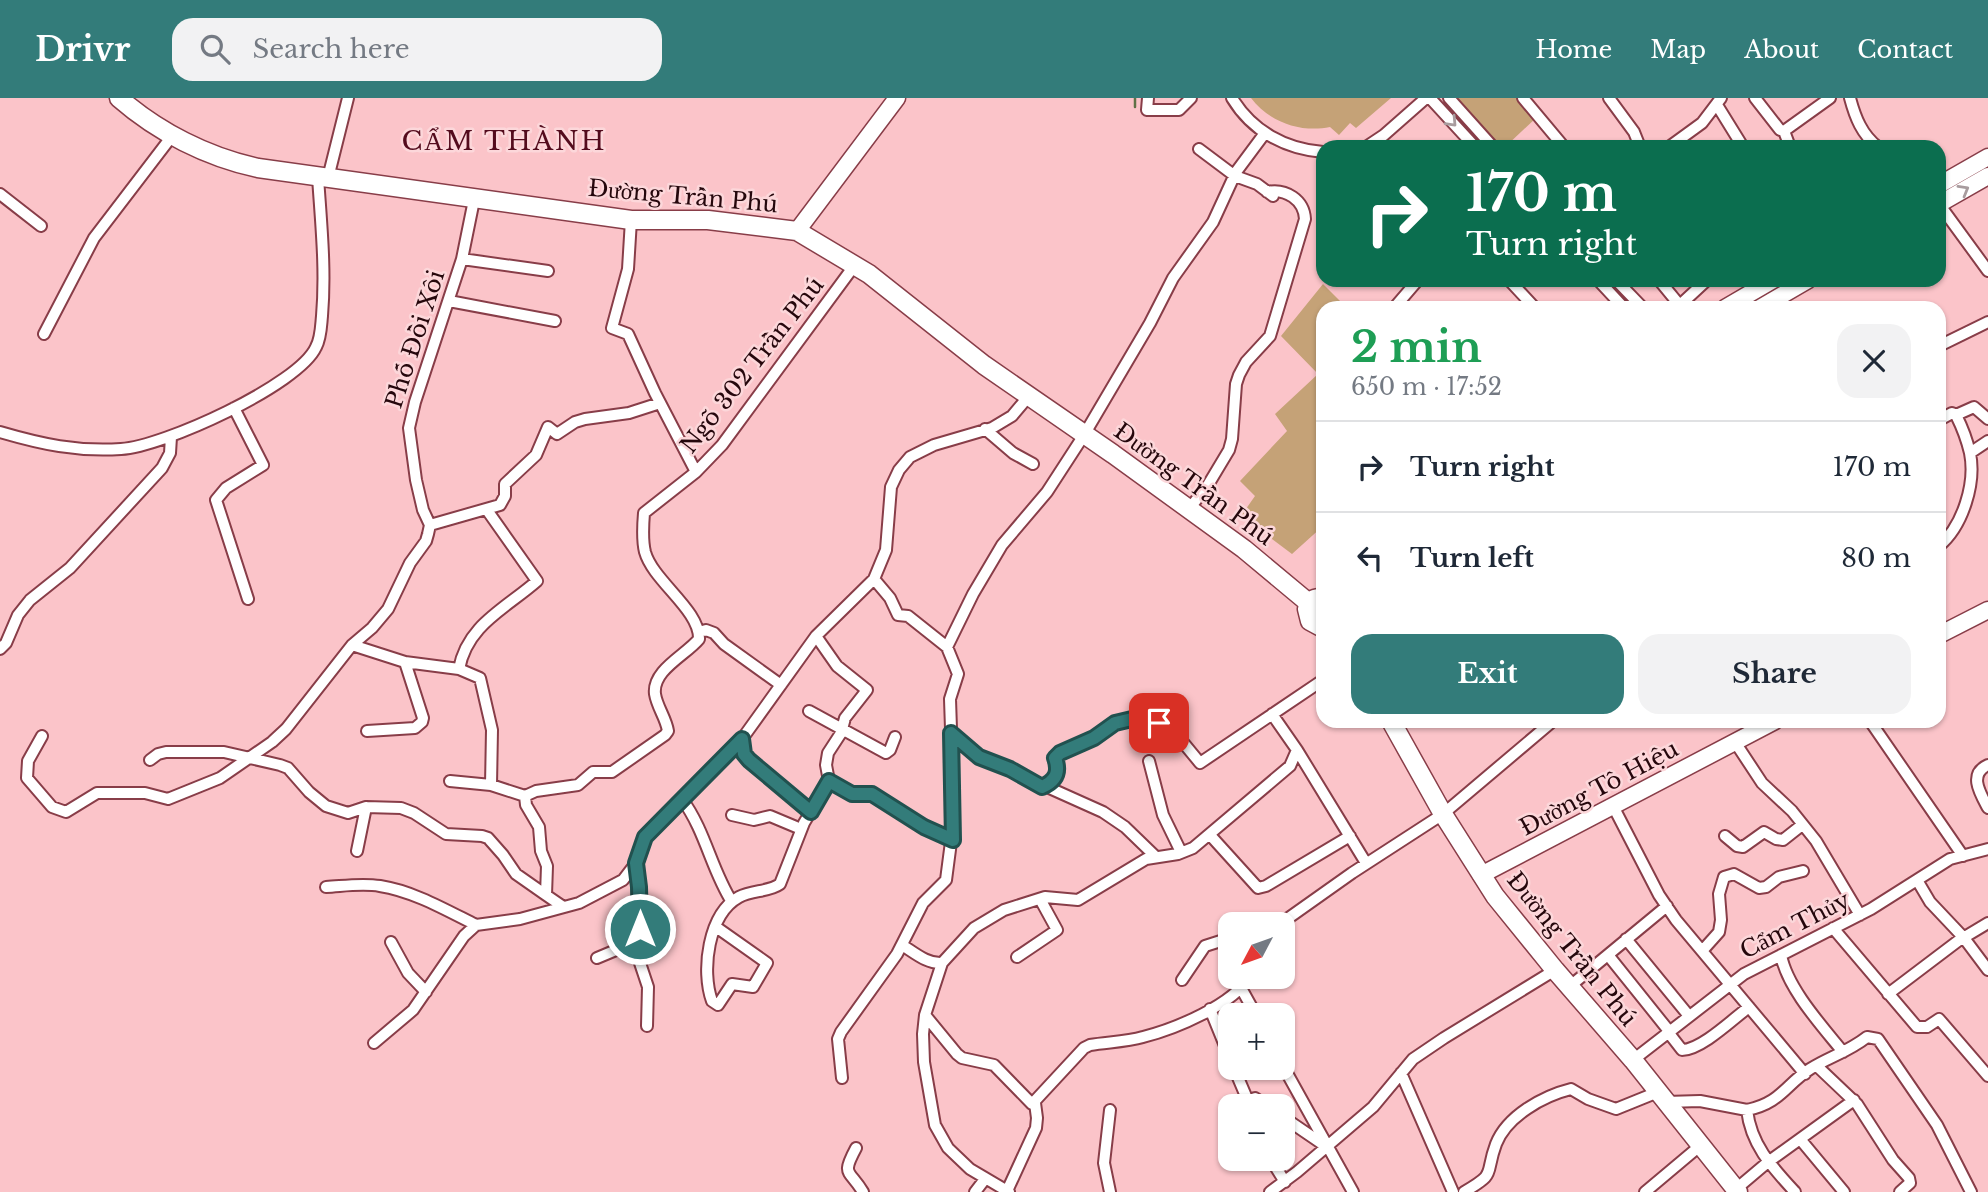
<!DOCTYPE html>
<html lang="en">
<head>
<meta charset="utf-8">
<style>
  :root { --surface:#fff; --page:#f2f2f3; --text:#1f2937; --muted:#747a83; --line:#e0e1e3; --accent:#337c7a }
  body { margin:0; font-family:"Libre Baskerville",serif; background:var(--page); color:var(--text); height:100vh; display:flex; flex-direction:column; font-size:26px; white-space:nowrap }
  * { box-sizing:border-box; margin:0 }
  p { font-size:23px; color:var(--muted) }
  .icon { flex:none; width:38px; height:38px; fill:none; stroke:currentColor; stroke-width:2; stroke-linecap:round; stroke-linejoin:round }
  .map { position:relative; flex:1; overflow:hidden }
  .drawer { position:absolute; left:1316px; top:203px; width:630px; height:427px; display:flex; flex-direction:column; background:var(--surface); border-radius:21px; box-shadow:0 2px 5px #0004 }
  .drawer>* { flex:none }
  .banner { position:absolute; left:1316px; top:42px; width:630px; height:147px; border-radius:21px; box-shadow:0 2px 5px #0004; background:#0b6e4f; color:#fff; overflow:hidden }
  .needle { width:46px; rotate:229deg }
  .tools { position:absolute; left:1218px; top:814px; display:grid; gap:14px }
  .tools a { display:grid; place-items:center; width:77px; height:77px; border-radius:14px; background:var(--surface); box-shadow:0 2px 5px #0004; font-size:35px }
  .pin { position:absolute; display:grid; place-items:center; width:60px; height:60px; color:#fff; margin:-30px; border-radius:14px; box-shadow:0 4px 10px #0006 }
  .me { position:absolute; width:77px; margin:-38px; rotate:0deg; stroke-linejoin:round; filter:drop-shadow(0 0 5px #0008) }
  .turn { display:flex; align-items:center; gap:24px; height:147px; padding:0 35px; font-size:32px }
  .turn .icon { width:91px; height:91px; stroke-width:2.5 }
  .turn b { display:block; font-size:49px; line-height:60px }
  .round { display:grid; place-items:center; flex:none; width:74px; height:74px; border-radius:21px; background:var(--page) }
  .headline { display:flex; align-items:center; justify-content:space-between; height:119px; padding:0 35px }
  h1 { font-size:42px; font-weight:700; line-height:52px; color:#1e9e55 }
  .action { display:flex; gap:14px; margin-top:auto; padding:14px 35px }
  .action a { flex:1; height:80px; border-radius:21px; background:var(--accent); color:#fff; font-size:28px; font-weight:700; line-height:80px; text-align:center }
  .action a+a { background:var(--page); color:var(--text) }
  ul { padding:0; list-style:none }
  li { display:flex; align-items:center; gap:21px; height:91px; padding:0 35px; border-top:2px solid var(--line) }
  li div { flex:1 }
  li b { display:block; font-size:26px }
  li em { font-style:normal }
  header { display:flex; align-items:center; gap:42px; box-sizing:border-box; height:98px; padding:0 35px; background:var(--accent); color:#fff }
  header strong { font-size:33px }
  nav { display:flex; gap:38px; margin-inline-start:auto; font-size:24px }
  .search { width:490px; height:63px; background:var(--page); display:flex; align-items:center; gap:18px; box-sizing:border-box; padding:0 24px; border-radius:21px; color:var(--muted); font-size:26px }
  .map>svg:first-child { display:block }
  .green { fill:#c5a277 }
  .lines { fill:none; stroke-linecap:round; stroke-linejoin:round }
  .stream { stroke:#607146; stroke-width:2.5 }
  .street-casing { stroke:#883d48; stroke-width:14 }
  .secondary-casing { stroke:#883d48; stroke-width:19 }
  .primary-casing { stroke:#883d48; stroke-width:21 }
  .street { stroke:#fff; stroke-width:10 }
  .secondary { stroke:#fff; stroke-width:16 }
  .primary { stroke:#fff; stroke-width:18 }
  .oneway { stroke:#a89c9e }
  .route-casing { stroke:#21514f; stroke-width:18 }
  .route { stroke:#337c7a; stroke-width:12 }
  .labels { text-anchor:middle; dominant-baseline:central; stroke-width:5; stroke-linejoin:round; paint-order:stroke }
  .street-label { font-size:23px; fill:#25070c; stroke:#fcd7da }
  .quarter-label { font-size:26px; letter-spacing:2px; fill:#540b1d; stroke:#fcd7da }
</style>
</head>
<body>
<header>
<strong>Drivr</strong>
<div class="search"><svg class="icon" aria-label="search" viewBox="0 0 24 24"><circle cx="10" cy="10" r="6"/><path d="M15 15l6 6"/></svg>Search here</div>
<nav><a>Home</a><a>Map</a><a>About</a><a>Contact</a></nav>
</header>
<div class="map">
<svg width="1988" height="1094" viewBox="0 0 1988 1094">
  <rect width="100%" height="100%" fill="#fbc4c9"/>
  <path class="green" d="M1251,0H1391L1356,30L1350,25L1339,37L1330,29C1301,35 1269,24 1251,0Z
    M1457,0H1520L1537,19L1505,49H1501Z
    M1323,186L1347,210H1323V428L1292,456L1241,418L1255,398L1240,383L1287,333L1275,316L1318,276L1281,238Z"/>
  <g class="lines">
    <path class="stream" d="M1135,0V9"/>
    <defs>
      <path id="street" d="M1148,0L1147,12H1179L1191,0
        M1232,0C1252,33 1285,51 1323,54
        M1430,0L1475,49
        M1449,0L1493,49
        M1523,0L1564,49
        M1609,0L1634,34L1640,49
        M1755,0L1780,32L1784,33L1830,0
        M1850,0C1855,19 1862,37 1878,49
        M1717,7L1743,49
        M1784,33L1790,49
        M1366,49L1384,37L1426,0
        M1669,49L1702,25L1721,0
        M1199,51L1235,78L1257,86L1273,98
        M328,80L348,0
        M0,96L41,128
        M1939,106L1988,173
        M631,122L628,171L612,230L628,236L655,295L696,374
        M462,161L548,173
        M1509,182L1535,210
        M1598,182L1624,210
        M1616,182L1643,210
        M1659,182L1682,210
        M449,203L555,223
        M1680,207L1707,182
        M1394,210L1418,182
        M44,236L94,140L172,38
        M1939,248L1988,224
        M234,310L263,367L226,390L216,402L248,501
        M1956,317L1974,309L1988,321
        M1939,322L1952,315L1956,317C1962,329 1967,342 1970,355C1976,385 1963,428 1939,448
        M985,331L1013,355L1033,366
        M0,334C41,346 77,354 121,351C162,349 299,287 316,249C321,240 321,228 322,218C326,171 321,125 318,79
        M1970,355L1988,343
        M1189,411L1208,387L1229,352L1232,341L1236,286L1239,277L1246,264L1270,238L1305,121C1304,102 1286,90 1267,94
        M430,427L500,407L505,398V386L536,357L548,329L557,336L575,324L585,321L629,315L660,305
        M874,481L890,500L898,517L908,518L947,549
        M699,534L706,532L714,535L724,546L781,587
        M816,538L837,568L867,592L845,620L841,635L828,655L826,667L829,683
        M352,547L405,564L459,571L480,580L492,632L491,687
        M0,551L6,545L18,517L30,502L70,470L162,370L170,355L171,339
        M459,571C467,527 505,511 537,483L487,412
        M809,613L886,655L890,652L895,639
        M1870,623L1963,758
        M367,633L415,630L422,624L423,620L405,564
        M951,635L979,659L1010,671L1038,688H1045C1056,679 1060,675 1054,661L1057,658L1094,640L1115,625L1132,621L1167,625L1200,665L1323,582
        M42,638L28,663L27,680L52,709L66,714L97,695H145L168,701L220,680L272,644L286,631L352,547L372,530L388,511L410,465L426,443L428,436L430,427L423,412L416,382L409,330L415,304L462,161L474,102
        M742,641L743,656L749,662L811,714
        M1735,644L1762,685L1792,713L1816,743L1860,817
        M1297,652L1366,765
        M150,662L158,656L166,654H224L280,667L288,670L309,694L326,708L348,715L366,709L401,710L414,715L446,736L482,738L488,740L503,757L516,776L546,797
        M1149,663L1163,717L1181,754
        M1988,667C1968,676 1980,695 1988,710
        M450,683L491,687L525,698
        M1045,688L1103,714L1125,729L1155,758
        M682,701C706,734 711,771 732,804
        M1613,708L1659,797L1676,822L1805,976
        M1443,716L1553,623
        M732,717L754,722L770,718L801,731
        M1210,737L1258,790L1266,788L1350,738
        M1725,738L1737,748L1743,749L1764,734L1776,741L1783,742L1802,727
        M357,753L366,709
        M1917,782L1930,804L1964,840L1988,872
        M326,789C344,788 362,785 380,788C413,793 446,812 476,827
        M562,808L546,797L547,768L541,753L539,729L526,707L525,698L536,693L578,687L593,674H612L665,637L668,633C666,620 657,609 655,596C652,572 686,557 699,541C700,512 653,483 645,454C642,442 643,427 644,415L696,374L722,347L854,168
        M1280,826L1352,775L1443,716
        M716,829L767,865L753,889L732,886L718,907L712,903C701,873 708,816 739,799C752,792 769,794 780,786L804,725L829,683L852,696H872L924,729L953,742
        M1833,830L1917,929H1927L1939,921L1988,978
        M1626,841L1689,918
        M391,844L408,875L426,894
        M902,847C915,855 927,866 942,865
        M1702,853L1719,834L1721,822L1719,796L1724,779L1734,776L1759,790L1766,789L1779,779L1803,773
        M1608,857L1669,933
        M1781,857C1787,890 1822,928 1843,954
        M1017,859L1057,832L1040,801
        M597,860L640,842
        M1182,882L1205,848L1230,840
        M1569,889L1667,808
        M1241,890L1256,917
        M1888,896L1958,843L1988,825
        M1210,911L1230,960
        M925,917L957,956L962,960L994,967L1032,1006L1084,950L1090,947C1107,944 1126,944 1143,939C1175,931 1233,907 1250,878
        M647,928L648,889L640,865V810L636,765L645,739L742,641L816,538L874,481L886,452L891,389L899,372L910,359L934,347L992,330L1012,318L1028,299
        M1668,934L1682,952C1701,952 1733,921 1749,909
        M374,945L413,912L464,838L476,827L520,821L579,805L623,782L636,765
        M1633,962L1744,876L1871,811L1950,761L1988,751
        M1283,968L1353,1094
        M1817,968L1857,1006L1893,1062L1909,1080L1910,1085L1900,1094
        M1234,970L1248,1003
        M1401,975L1453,1094
        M842,980L838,941L841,934L897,856L923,805L946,782L954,721L950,601L958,576L947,549L973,496L1002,447L1047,394L1084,337L1150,225L1173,180L1213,124L1236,74L1265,35
        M1666,1004L1700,1003L1747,1012C1781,1005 1785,987 1810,971C1829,959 1848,954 1867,939L1878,941L1937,1027L1971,1094
        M1250,1008L1248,1003L1255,1000L1267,1008
        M1747,1012C1751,1047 1772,1069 1795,1094
        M1283,1019L1324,1047
        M1800,1041L1844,1094
        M856,1050C841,1078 849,1071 863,1094
        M1270,1060L1285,1084
        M1736,1091L1768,1064L1854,1002
        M1007,1093L1036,1030L1037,1020L1035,1005
        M975,1094L985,1081
        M1009,1094L970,1071L948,1050L935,1027L924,964L923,936L925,917L942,865L974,830L1004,812L1045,799L1078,802L1146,761L1178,756L1193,750L1290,668L1297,652L1272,616
        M1110,1094L1104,1065L1110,1012
        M1270,1094L1297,1074L1373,1009L1413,961L1444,940L1555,872
        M1464,1094C1498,1074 1484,1078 1496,1046C1507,1018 1543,998 1571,991L1588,1001L1616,1011L1658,994
        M1645,1094L1701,1047"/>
      <path id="secondary" d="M1939,87L1988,59
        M1939,106L1988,78
        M797,133L897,0
        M1725,210L1773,182
        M1760,210L1808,182
        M1939,537L1988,512
        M1481,777L1775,623"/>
      <path id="primary" d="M119,0C158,34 207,59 258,70L631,122H708L797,133L869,176L984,267L1113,356L1244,451L1310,506
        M1323,499L1314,501L1307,511L1310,523L1323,530
        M1391,623L1443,716L1495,798L1555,872L1633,962L1738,1094"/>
    </defs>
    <use href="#street" class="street-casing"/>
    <use href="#secondary" class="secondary-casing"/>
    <use href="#primary" class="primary-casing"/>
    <use href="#street" class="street"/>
    <use href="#secondary" class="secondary"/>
    <use href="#primary" class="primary"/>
  </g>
  <defs><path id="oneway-chevron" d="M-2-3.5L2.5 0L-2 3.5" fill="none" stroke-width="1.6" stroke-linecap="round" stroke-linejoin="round" transform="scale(1.75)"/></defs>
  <g class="oneway">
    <use href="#oneway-chevron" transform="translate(1452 24) rotate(47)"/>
    <use href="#oneway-chevron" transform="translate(1964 92) rotate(-30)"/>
  </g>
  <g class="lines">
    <defs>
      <path id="route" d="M640,831L639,789L636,765L645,739L742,641L744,656L749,662L811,714L829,683L852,696H872L924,729L953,742L951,635L979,659L1010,671L1042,689C1056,683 1060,674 1055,660L1060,655L1094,640L1115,625L1132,621L1159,625"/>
    </defs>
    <use href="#route" class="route-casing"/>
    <use href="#route" class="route"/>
  </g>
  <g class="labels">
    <g class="street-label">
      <text transform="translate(683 98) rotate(5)">Đường Trần Phú</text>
      <text transform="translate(415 241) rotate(-72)">Phố Đồi Xôi</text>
      <text transform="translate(752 267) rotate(-52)">Ngõ 302 Trần Phú</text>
      <text transform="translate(1194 386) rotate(36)">Đường Trần Phú</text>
      <text transform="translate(1599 690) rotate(-28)">Đường Tô Hiệu</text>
      <text transform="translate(1795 827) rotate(-27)">Cẩm Thủy</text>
      <text transform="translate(1572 851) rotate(51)">Đường Trần Phú</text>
    </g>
    <g class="quarter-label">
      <text x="504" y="43">CẨM THÀNH</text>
    </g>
  </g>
</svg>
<div class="tools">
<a><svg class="needle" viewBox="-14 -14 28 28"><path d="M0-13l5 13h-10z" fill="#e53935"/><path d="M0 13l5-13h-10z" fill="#747a83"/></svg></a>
<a>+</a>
<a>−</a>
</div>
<div class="pin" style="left:1159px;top:625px;background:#d93025"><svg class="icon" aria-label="arrive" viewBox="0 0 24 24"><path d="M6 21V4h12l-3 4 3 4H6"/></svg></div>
<svg class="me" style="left:640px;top:831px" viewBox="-20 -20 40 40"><circle r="17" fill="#337c7a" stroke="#fff" stroke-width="3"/><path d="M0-11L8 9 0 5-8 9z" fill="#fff"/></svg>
<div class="banner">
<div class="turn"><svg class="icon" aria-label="right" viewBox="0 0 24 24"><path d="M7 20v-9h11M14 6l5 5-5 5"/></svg><div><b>170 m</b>Turn right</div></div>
</div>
<section class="drawer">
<div class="headline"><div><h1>2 min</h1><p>650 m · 17:52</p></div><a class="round"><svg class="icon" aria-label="close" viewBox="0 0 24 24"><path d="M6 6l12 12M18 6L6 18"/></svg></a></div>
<ul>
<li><svg class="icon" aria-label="right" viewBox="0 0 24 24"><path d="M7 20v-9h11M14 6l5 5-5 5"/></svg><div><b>Turn right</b></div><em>170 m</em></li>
<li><svg class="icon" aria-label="left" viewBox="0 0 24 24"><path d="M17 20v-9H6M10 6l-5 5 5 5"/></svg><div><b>Turn left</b></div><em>80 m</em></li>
</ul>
<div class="action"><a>Exit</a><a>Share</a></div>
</section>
</div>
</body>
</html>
